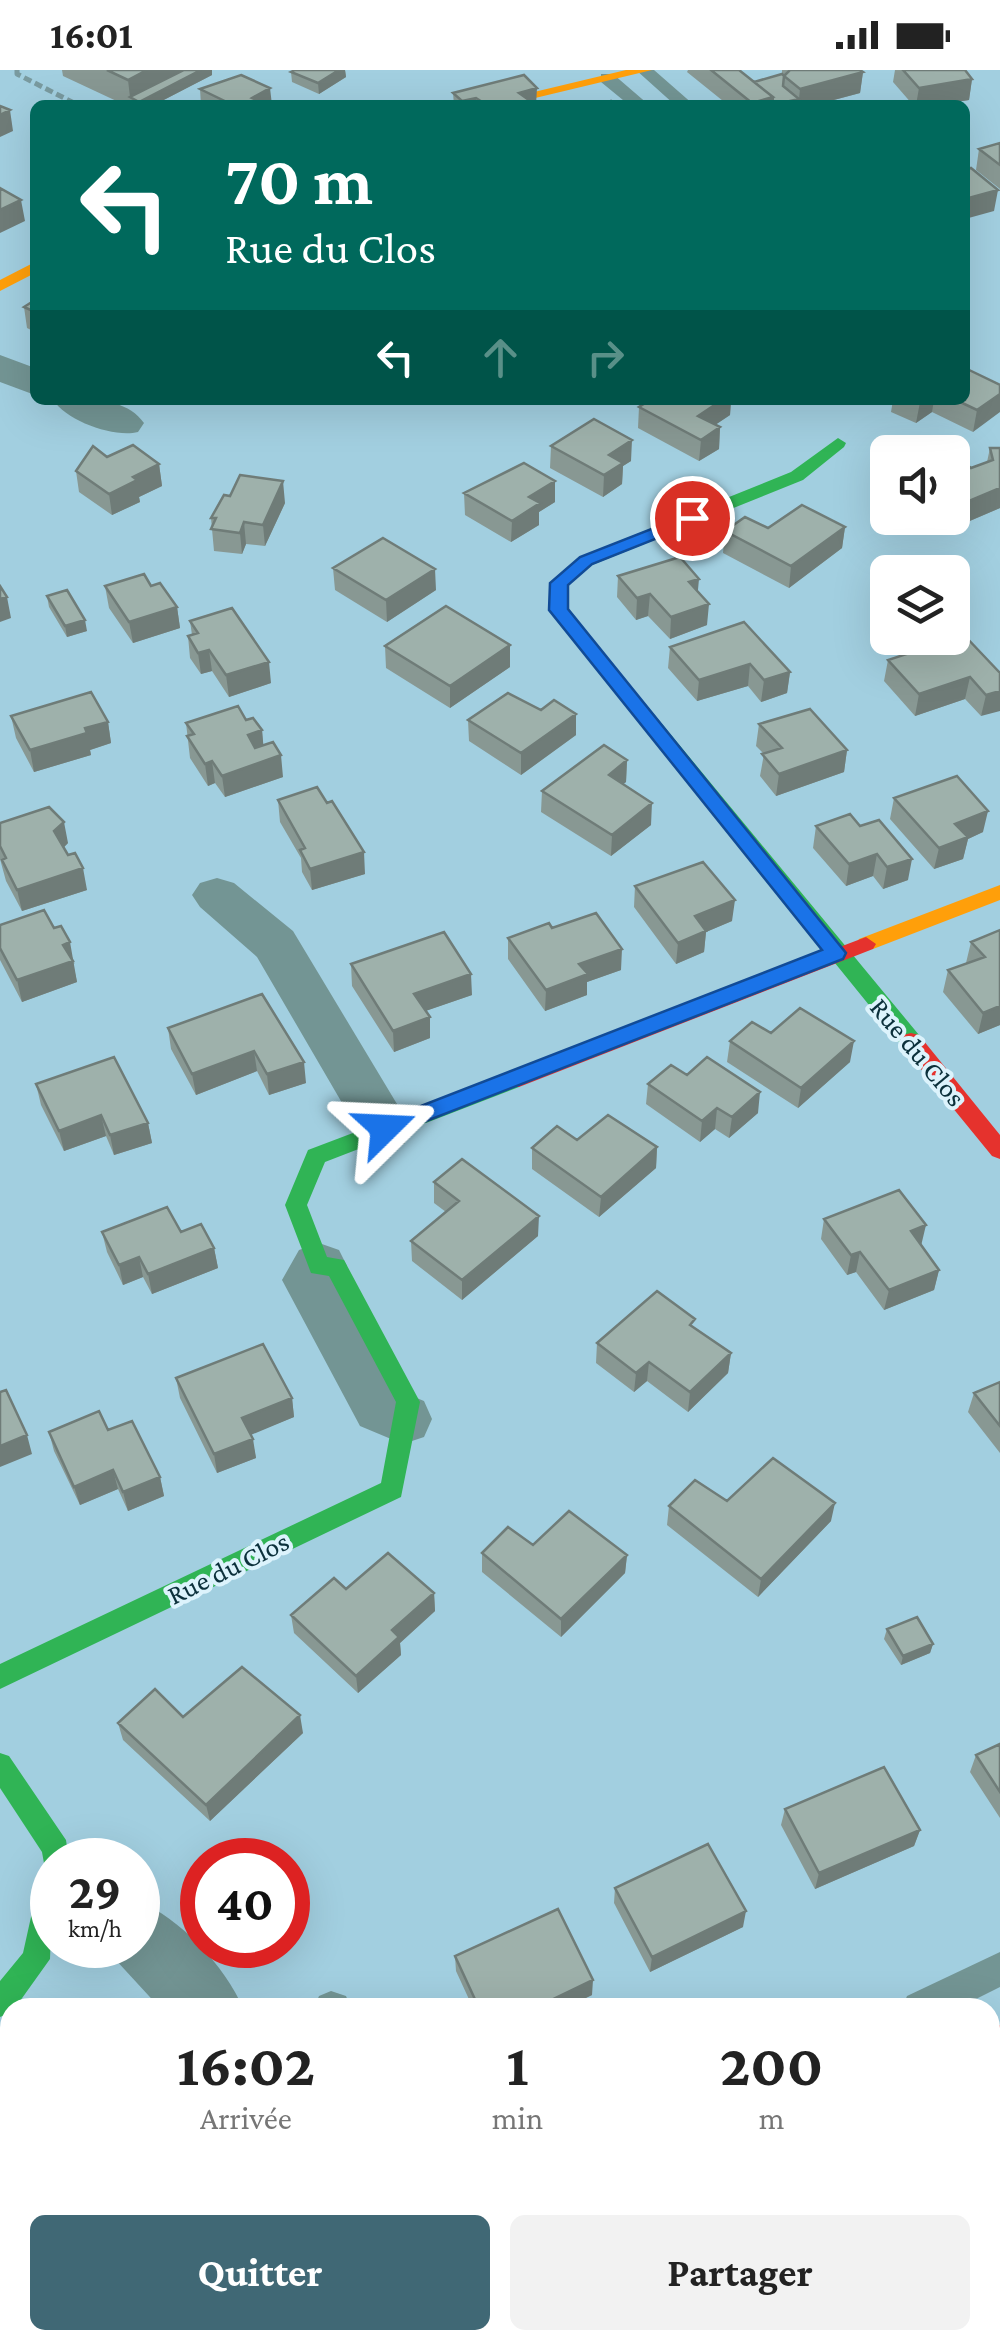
<!DOCTYPE html>
<html lang="fr">
<head>
<meta charset="utf-8">
<style>
  :root { --surface:#fff; --page:#f2f2f2; --text:#222; --muted:#767676; --accent:#406875 }
  body { margin:0; font-family:"Crimson Pro",serif; background:var(--page); color:var(--text); height:100vh; display:flex; flex-direction:column; font-size:38px; white-space:nowrap }
  * { box-sizing:border-box; margin:0 }
  p { font-size:32px; color:var(--muted) }
  .icon { flex:none; width:55px; height:55px; fill:none; stroke:currentColor; stroke-width:2; stroke-linecap:round; stroke-linejoin:round }
  .map { position:relative; flex:1; overflow:hidden }
  .sheet { position:absolute; left:0px; top:1928px; width:1000px; height:352px; display:flex; flex-direction:column; background:var(--surface); border-radius:30px 30px 0 0; box-shadow:0 10px 40px #0002 }
  .sheet>* { flex:none }
  .banner { position:absolute; left:30px; top:30px; width:940px; height:305px; border-radius:15px; box-shadow:0 10px 40px #0002; background:#00695c; color:#fff; overflow:hidden }
  .controls { position:absolute; left:870px; top:365px; display:grid; gap:20px }
  .controls a { display:grid; place-items:center; width:100px; height:100px; border-radius:15px; background:var(--surface); box-shadow:0 10px 40px #0002; font-size:50px }
  .speed { position:absolute; left:30px; top:1768px; display:flex; gap:20px; font-size:50px; font-weight:700; text-align:center }
  .speed>* { display:grid; place-content:center; width:130px; height:130px; border-radius:50%; background:var(--surface); box-shadow:0 10px 40px #0002; line-height:1 }
  .speed small { font-size:25px; font-weight:400 }
  .speed .limit { border:15px solid #d22; background:#fff; color:#111 }
  .pin { position:absolute; display:grid; place-items:center; width:85px; height:85px; color:#fff; margin:-42px; border:5px solid #fff; border-radius:50%; box-shadow:0 2px 10px #0007 }
  .me { position:absolute; width:110px; margin:-55px; rotate:69deg; stroke-linejoin:round; filter:drop-shadow(0 0 8px #0008) }
  .turn { display:flex; align-items:center; gap:35px; height:210px; padding:0 30px; font-size:45px }
  .turn .icon { width:130px; height:130px; stroke-width:2.5 }
  .turn b { display:block; font-size:70px; line-height:85px }
  .lanes { display:flex; align-items:center; height:95px; padding:0 30px; background:#0003; justify-content:center; gap:50px; direction:ltr }
  .lanes .off { opacity:.35 }
  .eta { display:flex; justify-content:space-evenly; align-items:center; height:170px; text-align:center }
  .eta b { font-size:60px; font-weight:700; line-height:70px }
  .primary-button { display:flex; gap:20px; margin-top:auto; padding:20px 30px }
  .primary-button a { flex:1; height:115px; border-radius:15px; background:var(--accent); color:#fff; font-size:40px; font-weight:700; line-height:115px; text-align:center }
  .primary-button a+a { background:var(--page); color:var(--text) }
  .status { display:flex; justify-content:space-between; align-items:center; height:70px; padding:0 50px; background:var(--surface); direction:ltr }
  .status svg { height:28px; fill:currentColor }
  .map>svg:first-child { display:block }
  .green { fill:#d1b9ae }
  .lines { fill:none; stroke-linecap:round; stroke-linejoin:round }
  .path-far1 { stroke:#799a9f; stroke-width:5; stroke-dasharray:8 4; stroke-linecap:butt }
  .path { stroke:#799a9f; stroke-width:8; stroke-dasharray:12 6; stroke-linecap:butt }
  .lane { fill:#739594; fill-rule:evenodd }
  .street { fill:#739594; fill-rule:evenodd }
  .fast { fill:#30b455; fill-rule:evenodd }
  .slow { fill:#ff9f0a; fill-rule:evenodd }
  .jam { fill:#e5322d; fill-rule:evenodd }
  .wall { fill:#889893 }
  .shaded-wall { fill:#6f7c78 }
  .building { fill:#9eb1ab; stroke:#6f7c78; stroke-width:2.5 }
  .route { fill:#1a73e8; stroke:#114b97; stroke-width:2.5 }
  .labels { text-anchor:middle; dominant-baseline:central; stroke-width:8; stroke-linejoin:round; paint-order:stroke }
  .street-label { font-size:28px; fill:#0b303b; stroke:#dcf3fc }
</style>
</head>
<body>
<div class="status"><b>16:01</b><svg viewBox="0 0 49 12"><path d="M0 12V9h3v3zM5 12V6h3v6zM10 12V3h3v9zM15 12V0h3v12zM26 1h20v11H26zM47 4h2v5h-2z"/></svg></div>
<div class="map">
<svg width="1000" height="2279" viewBox="0 0 1000 2279">
  <rect width="100%" height="100%" fill="#a2cfe0"/>
  <path class="green" d="M1000,2208V2279H849L868,2270H990V2213Z"/>
  <g class="lines">
    <path class="path-far1" d="M17,0V4L78,35"/>
    <path class="path" d="M990,2124L1000,2117
      M717,2279L733,2270"/>
    <path class="lane" d="M636,0H654L694,35H675Z
      M601,4H613L649,35H629L601,12Z
      M1000,1882V1917L958,1938H902L907,1926Z
      M331,1921L346,1926L351,1938H314L319,1926Z
      M1000,2238V2277L935,2279L939,2270H990V2242Z"/>
    <path class="street" d="M0,285L35,298V325L0,312Z
      M53,330C83,330 125,325 144,353L138,362C114,368 67,351 53,330Z
      M217,808L234,813L293,861L412,1059L404,1074L385,1080L366,1074L257,887L200,837L192,825L200,813Z
      M319,1173L339,1180L347,1196L339,1211L402,1322L424,1331L432,1349L424,1367L403,1374L360,1356L282,1210L299,1180Z
      M138,1831C180,1848 225,1896 243,1938H160L114,1888L108,1875H138Z"/>
    <path class="fast" d="M838,368L846,373L844,377L803,410L592,495L568,515L567,539L919,965L922,971L919,977H903L549,540L550,513L580,487L791,402Z
      M511,1003L519,1005L522,1011L519,1017L325,1092L307,1135L327,1187L344,1190L420,1332L401,1427L0,1619V1594L381,1413L396,1332L329,1206L311,1203L285,1135L308,1080Z
      M0,1683L9,1686L66,1770L69,1790H52V1802L45,1799L42,1782L0,1718Z
      M45,1825L52,1829L50,1889L15,1938H10V1943L0,1947V1911L23,1883L35,1829Z
      M367,2270H413L409,2279H363Z"/>
    <path class="slow" d="M626,0H652L506,35H480Z
      M35,192V203L0,221V210Z
      M1000,815V830L873,879H859L856,874L859,869Z
      M1000,2018V2050L990,2054V2023Z"/>
    <path class="jam" d="M866,867L876,874L873,879L519,1017H503L500,1011L503,1005Z
      M911,963L919,965L1000,1065V1089L992,1086L903,977L900,971L903,965Z
      M1000,1955V1984L990,1988V1959Z
      M534,2270H579L575,2279H530Z"/>
  </g>
  <path class="wall" d="M62,0H212V5L154,35H125L63,6Z
    M295,0H345L346,7L319,24L292,12L291,2Z
    M688,0H739L754,12L782,4V0H860L863,2L860,23L815,35H728L687,2Z
    M895,0H965L972,9L969,30L936,35H913L893,12Z
    M200,19L272,35H201Z
    M453,23L536,35H454Z
    M1000,73V119L976,100L979,79Z
    M35,230V262L27,258L24,237Z
    M1000,315L973,362L932,342L916,353L891,342L893,330H965Z
    M650,330H731L730,345L715,355L720,357L719,379L699,391L638,358L639,337Z
    M551,376L631,391L623,396L622,414L603,427L550,398Z
    M990,378H1000V438L958,456L949,448H952V395L971,398L987,392Z
    M107,387L159,394L162,416L139,427L140,432L112,445L79,422L76,401Z
    M555,411V432L539,442V455L511,472L465,445L464,423Z
    M285,433L265,476L246,474L242,484L214,481L211,448Z
    M845,457L842,478L789,518L723,483L725,461L768,458Z
    M333,498L436,520L387,552L335,520Z
    M618,506L698,522L707,555L670,569L648,546L636,550L617,527Z
    M105,516H151L177,537L180,558L133,573L109,538Z
    M47,526L87,561L67,567L49,537Z
    M190,551L271,613L229,627L212,601L201,604L190,588L188,566L192,565Z
    M385,576L510,597L450,638L386,598Z
    M670,577L790,602L787,623L761,632L748,616L697,631L668,598Z
    M888,590L1000,603L981,646L965,629L915,646L884,611Z
    M11,646L108,652L111,673L90,680L91,685L34,702L16,668Z
    M246,650L262,660L263,676L283,707L225,727L215,713L208,716L190,688L186,653Z
    M468,650L576,665L521,705L469,671Z
    M759,654L847,680L844,702L776,726L760,706L764,684L756,676Z
    M627,690L626,712L623,714L651,755L611,786L541,742L542,721Z
    M894,728L983,762L968,769L963,789L934,799L890,749Z
    M278,730L365,804L312,820L302,802L301,788L280,752Z
    M850,744L908,810L883,819L873,806L846,816L813,778L816,756Z
    M0,753L68,773L63,778L87,820L22,841L6,811L0,789Z
    M635,816L732,851L706,862L704,882L676,894L634,837Z
    M0,855L75,893L73,894L77,912L22,932L0,890Z
    M552,858L621,900L587,912V925L545,941L508,889V868Z
    M1000,860V955L978,964L943,922L948,900L966,893L971,872Z
    M351,894L472,925L425,941L430,968L394,982L352,916Z
    M262,924L306,1013L269,1025L257,1001L196,1025L171,979L168,958Z
    M771,963L850,992L798,1038L727,992L730,971Z
    M687,1005L758,1043L729,1068L715,1059L700,1072L646,1034L648,1014Z
    M36,1014L148,1053L152,1073L114,1085L106,1066L64,1081L41,1035Z
    M577,1070L657,1077L656,1098L599,1147L532,1099V1078Z
    M434,1112L538,1166L462,1230L412,1191L411,1171L446,1142L434,1133Z
    M824,1149L921,1175L939,1200L934,1220L884,1240L856,1202L847,1205L821,1169Z
    M102,1162H181L214,1178L218,1198L152,1224L143,1207L123,1215L107,1182Z
    M694,1258L731,1283L728,1303L688,1342L647,1311L634,1322L596,1293L597,1273Z
    M176,1308L292,1328L294,1347L251,1364L256,1388L217,1403L180,1328Z
    M1000,1312V1383L968,1342L974,1323Z
    M108,1360L160,1407L164,1426L128,1441L118,1419L80,1435L54,1381L49,1362Z
    M727,1431L831,1451L758,1527L667,1455L669,1436Z
    M533,1475L627,1485L625,1503L561,1567L482,1502V1483Z
    M346,1519L434,1523L435,1541L400,1573L401,1585L358,1623L294,1563L291,1545Z
    M887,1559L933,1574L930,1583L901,1595L884,1569Z
    M183,1647L303,1663L210,1751L123,1670L118,1653Z
    M1000,1674V1748L970,1702L976,1685Z
    M785,1739L920,1760L914,1776L815,1819L781,1755Z
    M615,1818L743,1857L650,1902L614,1833Z
    M455,1886L592,1925L565,1938H473L456,1901Z"/>
  <path class="shaded-wall" d="M147,0H212V5L154,35H139V32L130,27L128,10Z
    M339,0H345L346,7L319,24L318,13Z
    M863,2L860,23L815,35H777L799,29L800,19Z
    M972,9L969,30L936,35H916L919,18Z
    M270,18L272,35H252V28Z
    M537,18L536,35L519,23Z
    M773,27L772,35H752V33Z
    M476,28V35H462V31Z
    M10,40L13,61L0,67V45Z
    M998,120L994,141L965,149V129Z
    M21,130L25,151L0,163V140Z
    M1000,324V342L973,362L977,340Z
    M722,330H731L730,345L697,367L698,346Z
    M922,330H934L932,342L916,353L920,332Z
    M720,357L719,379L699,391L701,370Z
    M632,370L631,391L623,396L622,414L603,427L604,405L609,385Z
    M159,394L162,416L139,427L140,432L112,445L109,424L133,407Z
    M283,411L285,433L265,476L263,455Z
    M555,411V432L539,442V455L511,472L512,451L529,427Z
    M1000,418V438L958,456L962,434Z
    M244,452L246,474L242,484L240,463Z
    M845,457L842,478L789,518L791,496Z
    M435,499L436,520L387,552L386,530Z
    M699,509L697,530L689,512Z
    M650,524L648,546L636,550L637,528Z
    M7,527L11,548L0,552V529Z
    M709,534L707,555L670,569L671,547Z
    M177,537L180,558L133,573L129,552Z
    M85,550L87,561L67,567L65,556Z
    M510,575V597L450,638V616Z
    M209,580L212,601L201,604L198,583Z
    M269,592L271,613L229,627L226,605Z
    M750,594L748,616L697,631L699,610Z
    M790,602L787,623L761,632L764,610Z
    M970,607L965,629L915,646L919,624Z
    M1000,621V641L981,646L986,625Z
    M576,644V665L521,705V683Z
    M108,652L111,673L90,680L91,685L34,702L30,680L85,658Z
    M262,660L264,682L250,686L248,665Z
    M847,680L844,702L776,726L779,704Z
    M281,685L283,707L225,727L222,706Z
    M627,690L626,712L608,726L609,705Z
    M212,691L215,713L208,716L205,694Z
    M652,733L651,755L611,786L612,765Z
    M988,741L983,762L968,769L963,789L934,799L939,778L955,754Z
    M64,752L68,773L58,783L54,761Z
    M364,782L365,804L312,820L310,799Z
    M877,784L873,806L846,816L849,794Z
    M912,789L908,810L883,819L887,797Z
    M83,798L87,820L22,841L17,820Z
    M735,830L732,851L706,862L704,882L676,894L678,873L695,846Z
    M70,872L77,912L22,932L17,910L63,875Z
    M622,879L621,900L587,912V925L545,941L546,920L579,894Z
    M471,904L472,925L414,945V924Z
    M1000,936V955L978,964L983,943Z
    M430,947V968L394,982L393,961Z
    M854,971L850,992L798,1038L801,1018Z
    M254,981L257,1001L196,1025L192,1004Z
    M304,992L306,1013L269,1025L267,1004Z
    M760,1022L758,1043L729,1068L732,1047Z
    M717,1038L715,1059L700,1072L702,1051Z
    M101,1045L106,1066L64,1081L59,1061Z
    M148,1053L152,1073L114,1085L110,1065Z
    M657,1077L656,1098L599,1147L601,1127Z
    M539,1146L538,1166L462,1230V1210Z
    M926,1155L921,1176L911,1161Z
    M214,1178L218,1198L152,1224L148,1204Z
    M860,1182L856,1202L847,1205L851,1185Z
    M139,1187L143,1207L123,1215L119,1195Z
    M939,1200L934,1220L884,1240L889,1220Z
    M731,1283L728,1303L688,1342L690,1322Z
    M649,1292L647,1311L634,1322L636,1303Z
    M292,1328L294,1347L246,1367L242,1348Z
    M27,1365L32,1384L0,1397V1376Z
    M253,1369L256,1388L217,1403L214,1384Z
    M113,1400L118,1419L80,1435L74,1417Z
    M160,1407L164,1426L128,1441L123,1422Z
    M835,1433L831,1451L758,1527L761,1509Z
    M627,1485L625,1503L561,1567V1549Z
    M434,1523L435,1541L400,1573L401,1585L358,1623L356,1606L392,1560Z
    M933,1574L930,1583L901,1595L903,1586Z
    M300,1645L303,1663L210,1751L206,1735Z
    M920,1760L914,1776L815,1819L819,1803Z
    M746,1841L743,1857L650,1902L652,1887Z
    M593,1910L592,1925L565,1938H535Z"/>
  <path class="building" d="M107,0H147L128,10Z
    M184,0H201L139,32L130,27Z
    M295,0H339L318,13L291,2Z
    M711,0H739L773,27L752,33Z
    M790,0H860L863,2L800,19L784,6Z
    M903,0H965L972,9L919,18Z
    M782,4L784,6L783,16L799,29L772,35L773,27L754,12Z
    M241,5L270,18L252,28L259,31L252,35H233L200,19Z
    M524,5L537,18L519,23L536,35H487L476,28L462,31L453,23Z
    M611,31L615,35H598Z
    M0,36L10,40L0,45Z
    M1000,73V95L979,79Z
    M971,98L998,120L965,129V100Z
    M0,118L21,130L0,140Z
    M35,230V242L24,237Z
    M965,298L1000,315V324L977,340L956,330H965Z
    M650,330H722L698,346L720,357L701,370L639,337Z
    M594,349L632,370L609,385L623,393L604,405L551,376Z
    M133,375L159,394L133,407L137,410L109,424L76,401L93,376L107,387Z
    M990,378H1000V418L962,434L952,426V395L962,391L971,398L993,390Z
    M524,393L555,411L529,427L540,433L512,451L464,423Z
    M240,405L283,411L263,455L244,452L240,463L211,459L216,448H211L224,425L230,426Z
    M802,435L845,457L791,496L725,461L745,447L768,458Z
    M383,468L435,499L386,530L333,498Z
    M680,487L699,509L689,512L709,534L671,547L650,524L637,528L618,506Z
    M144,504L151,516L160,513L177,537L129,552L105,516Z
    M0,516L7,527L0,529Z
    M67,520L85,550L65,556L47,526Z
    M446,536L510,575L450,616L385,576Z
    M232,538L269,592L226,605L209,580L198,583L188,566L198,563L190,551Z
    M744,552L790,602L764,610L750,594L699,610L670,577Z
    M964,565L1000,603V621L986,625L970,607L919,624L888,590Z
    M91,622L108,652L85,658L87,663L30,680L11,646Z
    M508,623L541,640L554,630L576,644L521,683L468,650Z
    M238,636L246,650L253,648L262,660L248,665L255,678L273,672L281,685L222,706L212,691L205,694L187,666L194,664L186,653Z
    M810,639L847,680L779,704L762,684L782,678L759,654Z
    M604,675L627,690L609,705L652,733L612,765L542,721Z
    M957,706L988,741L955,754L968,767L939,778L894,728Z
    M317,717L327,733L332,731L364,782L310,799L300,780L305,778L278,730Z
    M49,737L64,752L54,761L68,785L75,783L83,798L17,820L2,790L6,788L0,776V753Z
    M850,744L860,756L879,750L912,789L887,797L877,784L849,794L816,756Z
    M703,792L735,830L695,846L706,861L678,873L635,816Z
    M44,840L54,858L61,856L70,872L63,875L73,891L17,910L0,878V855Z
    M596,843L622,879L579,894L588,904L546,920L508,868L549,853L552,858Z
    M1000,860V936L983,943L948,900L985,887L971,872Z
    M444,862L471,904L414,924L430,947L393,961L351,894Z
    M262,924L304,992L267,1004L254,981L192,1004L168,958Z
    M800,938L854,971L801,1018L730,971L752,952L771,963Z
    M114,987L148,1053L110,1065L101,1045L59,1061L36,1014Z
    M707,987L760,1022L732,1047L717,1038L702,1051L648,1014L671,995L687,1005Z
    M608,1045L657,1077L601,1127L532,1078L557,1056L577,1070Z
    M462,1089L539,1146L462,1210L411,1171L459,1131L434,1112Z
    M899,1120L926,1155L911,1161L939,1200L889,1220L860,1182L851,1185L824,1149Z
    M167,1137L181,1162L201,1154L214,1178L148,1204L139,1187L119,1195L102,1162Z
    M657,1221L695,1249L690,1255L731,1283L690,1322L649,1292L636,1303L597,1273Z
    M263,1274L292,1328L242,1348L253,1369L214,1384L176,1308Z
    M1000,1312V1356L974,1323Z
    M6,1320L27,1365L0,1376V1322Z
    M99,1341L108,1360L132,1351L160,1407L123,1422L113,1400L74,1417L49,1362Z
    M773,1388L835,1433L761,1509L669,1436L695,1410L727,1431Z
    M569,1441L627,1485L561,1549L482,1483L508,1457L533,1475Z
    M388,1483L434,1523L392,1560L399,1567L356,1606L291,1545L334,1508L346,1519Z
    M917,1547L933,1574L903,1586L887,1559Z
    M242,1597L300,1645L206,1735L118,1653L155,1619L183,1647Z
    M1000,1674V1722L976,1685Z
    M884,1697L920,1760L819,1803L785,1739Z
    M708,1774L746,1841L652,1887L615,1818Z
    M558,1839L593,1910L535,1938H479L455,1886Z"/>
  <path class="route" d="M692,443L698,445V452L592,494L568,515V539L846,883L843,889L393,1064H377L374,1058L377,1053L822,880L549,540L550,513L580,487Z"/>
  <g class="labels">
    <g class="street-label">
      <text transform="translate(918 982) rotate(50)">Rue du Clos</text>
      <text transform="translate(228 1498) rotate(-26)">Rue du Clos</text>
    </g>
  </g>
</svg>
<div class="controls">
<a><svg class="icon" aria-label="sound" viewBox="0 0 24 24"><path d="M4 9h4l5-4v14l-5-4H4zM17 9q2 3 0 6"/></svg></a>
<a><svg class="icon" aria-label="layers" viewBox="0 0 24 24"><path d="M12 4l9 5-9 5-9-5zM3 14l9 5 9-5"/></svg></a>
</div>
<div class="speed"><div>29<small>km/h</small></div><div class="limit">40</div></div>
<div class="pin" style="left:692px;top:448px;background:#d93025"><svg class="icon" aria-label="arrive" viewBox="0 0 24 24"><path d="M6 21V4h12l-3 4 3 4H6"/></svg></div>
<svg class="me" style="left:385px;top:1058px" viewBox="-20 -20 40 40"><path d="M0-17L14 15 0 8-14 15z" fill="#1a73e8" stroke="#fff" stroke-width="4"/></svg>
<div class="banner">
<div class="turn"><svg class="icon" aria-label="left" viewBox="0 0 24 24"><path d="M17 20v-9H6M10 6l-5 5 5 5"/></svg><div><b>70 m</b>Rue du Clos</div></div>
<div class="lanes"><svg class="icon" aria-label="left" viewBox="0 0 24 24"><path d="M17 20v-9H6M10 6l-5 5 5 5"/></svg><svg class="icon off" aria-label="ahead" viewBox="0 0 24 24"><path d="M12 20V5M6 11l6-6 6 6"/></svg><svg class="icon off" aria-label="right" viewBox="0 0 24 24"><path d="M7 20v-9h11M14 6l5 5-5 5"/></svg></div>
</div>
<section class="sheet">
<div class="eta">
<div><b>16:02</b><p>Arrivée</p></div>
<div><b>1</b><p>min</p></div>
<div><b>200</b><p>m</p></div>
</div>
<div class="primary-button"><a>Quitter</a><a>Partager</a></div>
</section>
</div>
</body>
</html>
